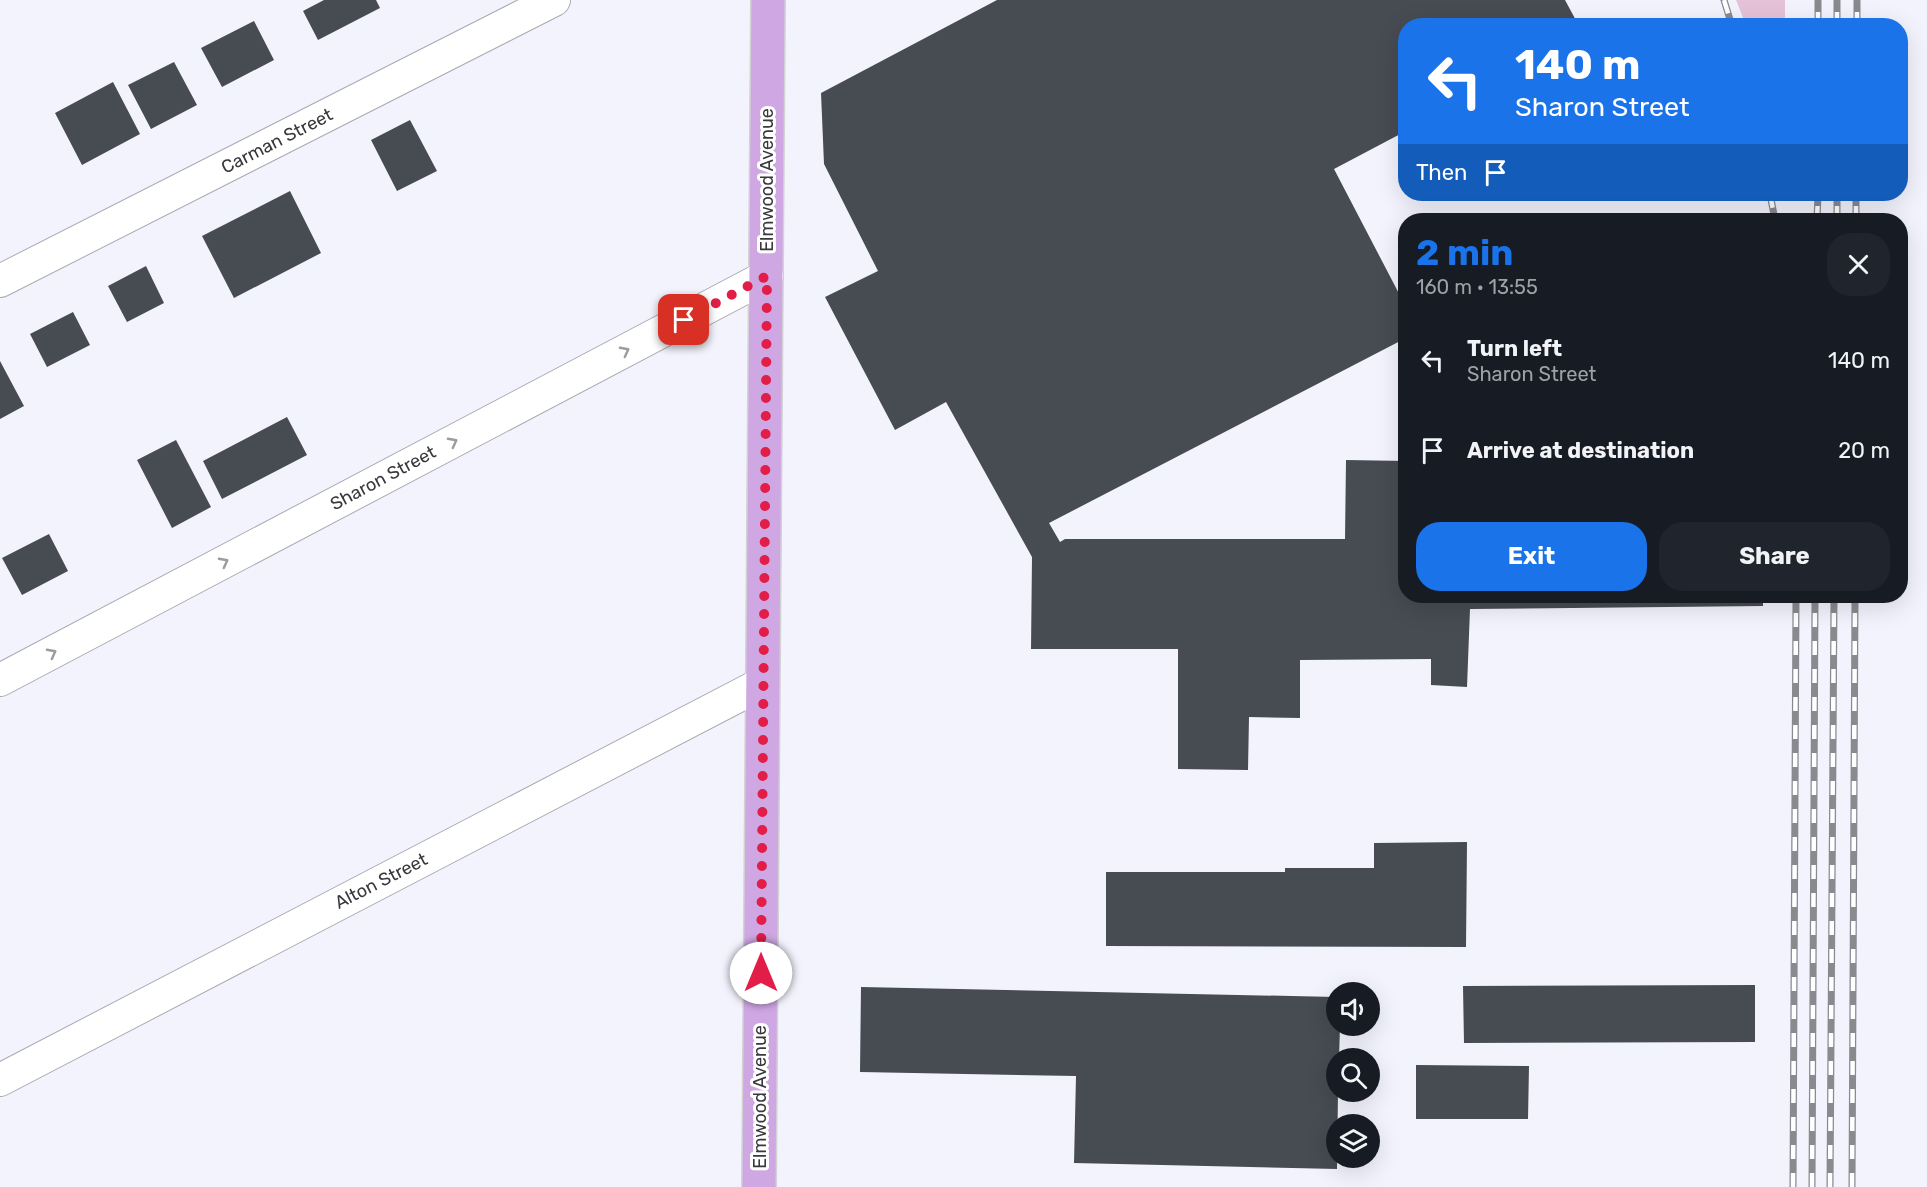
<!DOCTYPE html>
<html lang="en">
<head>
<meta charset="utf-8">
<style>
  :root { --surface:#171b24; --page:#20242c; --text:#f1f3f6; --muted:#9ea1a6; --accent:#1a73e8 }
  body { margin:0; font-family:Rubik,sans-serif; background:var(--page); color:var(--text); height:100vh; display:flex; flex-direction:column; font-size:22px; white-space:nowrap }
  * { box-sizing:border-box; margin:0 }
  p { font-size:20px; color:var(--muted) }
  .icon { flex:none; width:33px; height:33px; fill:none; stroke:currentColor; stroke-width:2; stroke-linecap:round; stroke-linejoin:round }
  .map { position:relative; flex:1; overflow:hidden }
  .drawer { position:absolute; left:1398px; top:213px; width:510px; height:390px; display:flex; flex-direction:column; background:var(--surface); border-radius:24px; box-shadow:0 6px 24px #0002 }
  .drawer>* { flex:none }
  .top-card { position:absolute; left:1398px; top:18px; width:510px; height:183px; border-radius:24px; box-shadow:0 6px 24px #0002; background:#1a73e8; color:#fff; overflow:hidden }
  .controls { position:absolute; left:1326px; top:982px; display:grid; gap:12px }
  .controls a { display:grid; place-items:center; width:54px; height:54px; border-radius:50%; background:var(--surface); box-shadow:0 6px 24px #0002; font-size:30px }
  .pin { position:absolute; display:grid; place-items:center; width:51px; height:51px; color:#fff; margin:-26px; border-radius:12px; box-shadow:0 3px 9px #0006 }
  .me { position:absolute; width:66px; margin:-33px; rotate:0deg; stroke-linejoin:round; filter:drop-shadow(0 0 4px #0008) }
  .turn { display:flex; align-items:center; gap:21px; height:126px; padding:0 18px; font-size:27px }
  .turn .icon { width:78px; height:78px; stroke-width:2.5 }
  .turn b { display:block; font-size:42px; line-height:51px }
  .then { display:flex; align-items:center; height:57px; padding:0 18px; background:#0003; gap:12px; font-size:22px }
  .round { display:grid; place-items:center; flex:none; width:63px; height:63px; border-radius:24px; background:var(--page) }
  .head { display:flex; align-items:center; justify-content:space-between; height:102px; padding:0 18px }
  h1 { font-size:36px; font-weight:700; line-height:45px; color:var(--accent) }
  .action { display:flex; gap:12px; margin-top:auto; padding:12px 18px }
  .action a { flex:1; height:69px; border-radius:24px; background:var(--accent); color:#fff; font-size:24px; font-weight:700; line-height:69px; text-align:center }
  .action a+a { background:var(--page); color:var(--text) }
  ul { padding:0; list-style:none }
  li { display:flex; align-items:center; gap:18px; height:90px; padding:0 18px }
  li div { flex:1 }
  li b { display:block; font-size:22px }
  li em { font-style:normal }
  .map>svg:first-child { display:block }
  .green { fill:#e5c2d8 }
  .building { fill:#474b52 }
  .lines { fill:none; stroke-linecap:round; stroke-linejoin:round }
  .minor-casing { stroke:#aaaab3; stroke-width:34 }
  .major-casing { stroke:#d3d3d4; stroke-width:36 }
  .minor { stroke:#fff; stroke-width:32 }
  .major { stroke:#cea7e3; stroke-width:33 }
  .rail-casing { stroke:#898990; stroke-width:7 }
  .rail { stroke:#fff; stroke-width:4.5; stroke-dasharray:14; stroke-linecap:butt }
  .oneway { stroke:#9c9c9e }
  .route { stroke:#e11d48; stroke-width:10; stroke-dasharray:0 18 }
  .labels { text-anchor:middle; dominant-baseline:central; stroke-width:6; stroke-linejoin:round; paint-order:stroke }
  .street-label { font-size:18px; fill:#39393d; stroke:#fff }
</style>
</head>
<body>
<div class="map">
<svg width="1927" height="1187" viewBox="0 0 1927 1187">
  <rect width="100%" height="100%" fill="#f3f3fd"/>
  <path class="green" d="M1736,0H1785V25H1746Z"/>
  <path class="building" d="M324,0H376L380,8L318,40L303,11Z
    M997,0H1565L1579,26H1406V131L1334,169L1406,307V338L1049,523L1060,542L1065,539H1345L1346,460L1406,461V596H1763V606L1470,609L1467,687L1431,685V659L1300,660V718L1249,717L1248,770L1178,769V649H1031L1032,557L946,402L895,430L825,297L878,271L824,164L821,93Z
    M254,21L274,60L222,87L201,48Z
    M174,62L197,105L151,129L128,85Z
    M113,82L140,134L82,165L55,113Z
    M410,120L437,171L397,191L371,140Z
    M290,191L321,253L234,298L202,236Z
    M146,266L164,303L127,322L108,286Z
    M73,312L90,345L47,367L30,334Z
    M0,361L24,406L0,419Z
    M287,417L307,455L222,499L203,461Z
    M176,440L211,507L172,528L137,460Z
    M49,534L68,571L22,595L2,558Z
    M1467,842L1466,947L1106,946V872H1285V868H1374V843Z
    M1755,985V1042L1464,1043L1463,986Z
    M861,987L1336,997V1026H1340L1339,1059H1336V1092H1338L1337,1169L1074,1163L1076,1076L860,1072Z
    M1416,1065L1529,1066L1528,1119H1416Z"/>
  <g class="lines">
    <defs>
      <path id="minor" d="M0,281L554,0
        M0,680L767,276
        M0,1080L763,683"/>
      <path id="major" d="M759,1187L768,0"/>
    </defs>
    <use href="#minor" class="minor-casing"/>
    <use href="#major" class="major-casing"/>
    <use href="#minor" class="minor"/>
    <use href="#major" class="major"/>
    <defs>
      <path id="rail" d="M1724,0L1732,26
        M1818,26V0
        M1837,26V0
        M1857,26V0
        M1770,194L1775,220
        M1817,220L1818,194
        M1837,220V194
        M1856,220V194
        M1793,1187L1796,596
        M1812,1187L1815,596
        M1830,1187L1834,596
        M1852,1187L1855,596"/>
    </defs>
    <use href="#rail" class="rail-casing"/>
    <use href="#rail" class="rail"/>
  </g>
  <defs><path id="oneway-chevron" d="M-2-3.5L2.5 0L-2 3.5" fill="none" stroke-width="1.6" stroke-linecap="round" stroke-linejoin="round" transform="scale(1.5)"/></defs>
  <g class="oneway">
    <use href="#oneway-chevron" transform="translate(625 351) rotate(-28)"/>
    <use href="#oneway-chevron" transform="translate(453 442) rotate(-28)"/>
    <use href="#oneway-chevron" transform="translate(224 562) rotate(-28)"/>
    <use href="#oneway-chevron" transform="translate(52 653) rotate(-28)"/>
  </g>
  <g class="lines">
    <path class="route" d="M684,320L767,276L761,973"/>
  </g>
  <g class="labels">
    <g class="street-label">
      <text transform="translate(277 141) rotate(-27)">Carman Street</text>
      <text transform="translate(767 180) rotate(-90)">Elmwood Avenue</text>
      <text transform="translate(383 478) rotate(-28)">Sharon Street</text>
      <text transform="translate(381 881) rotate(-27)">Alton Street</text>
      <text transform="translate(760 1097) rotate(-90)">Elmwood Avenue</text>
    </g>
  </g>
</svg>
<div class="controls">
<a><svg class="icon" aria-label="sound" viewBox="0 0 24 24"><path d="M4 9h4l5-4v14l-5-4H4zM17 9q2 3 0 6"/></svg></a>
<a><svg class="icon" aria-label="search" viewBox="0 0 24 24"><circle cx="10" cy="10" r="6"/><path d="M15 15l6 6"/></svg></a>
<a><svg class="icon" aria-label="layers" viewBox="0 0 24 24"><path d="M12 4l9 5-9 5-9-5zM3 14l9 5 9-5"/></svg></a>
</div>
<div class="pin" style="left:684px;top:320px;background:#d93025"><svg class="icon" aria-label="arrive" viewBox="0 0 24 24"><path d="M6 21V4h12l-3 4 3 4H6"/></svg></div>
<svg class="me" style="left:761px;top:973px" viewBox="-20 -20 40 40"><circle r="19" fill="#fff"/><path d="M0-13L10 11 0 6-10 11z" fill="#e11d48"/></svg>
<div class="top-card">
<div class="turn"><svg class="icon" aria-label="left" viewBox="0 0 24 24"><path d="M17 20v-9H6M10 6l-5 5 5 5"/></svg><div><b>140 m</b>Sharon Street</div></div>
<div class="then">Then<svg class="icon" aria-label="arrive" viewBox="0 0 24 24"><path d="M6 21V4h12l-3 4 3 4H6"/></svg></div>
</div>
<section class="drawer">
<div class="head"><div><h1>2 min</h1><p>160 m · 13:55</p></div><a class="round"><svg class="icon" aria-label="close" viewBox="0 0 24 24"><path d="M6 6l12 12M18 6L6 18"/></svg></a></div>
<ul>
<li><svg class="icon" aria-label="left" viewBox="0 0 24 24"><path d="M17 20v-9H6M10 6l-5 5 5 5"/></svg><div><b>Turn left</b><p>Sharon Street</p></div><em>140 m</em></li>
<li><svg class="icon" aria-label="arrive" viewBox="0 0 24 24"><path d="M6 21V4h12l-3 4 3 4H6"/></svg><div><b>Arrive at destination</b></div><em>20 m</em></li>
</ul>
<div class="action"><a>Exit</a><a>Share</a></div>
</section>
</div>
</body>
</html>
